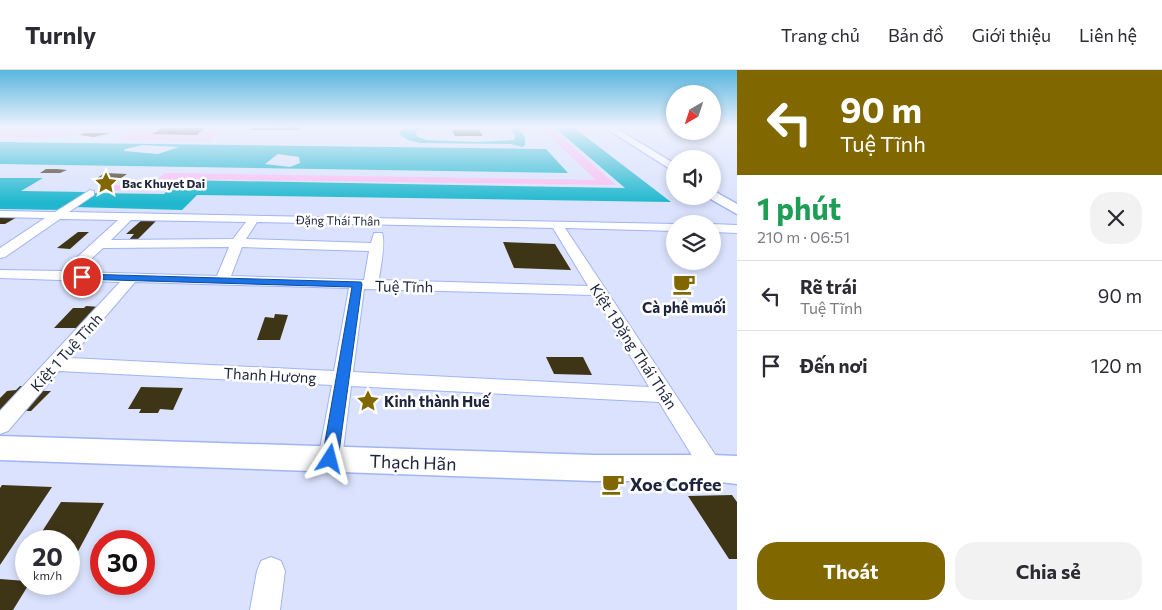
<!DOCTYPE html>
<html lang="vi">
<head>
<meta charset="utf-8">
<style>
  :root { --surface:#fff; --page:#f2f2f3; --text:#2b2b33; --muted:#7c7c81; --line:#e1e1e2; --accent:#816700 }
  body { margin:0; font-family:Commissioner,sans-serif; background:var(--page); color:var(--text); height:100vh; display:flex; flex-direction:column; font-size:19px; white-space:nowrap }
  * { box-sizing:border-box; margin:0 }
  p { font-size:16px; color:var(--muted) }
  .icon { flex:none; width:28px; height:28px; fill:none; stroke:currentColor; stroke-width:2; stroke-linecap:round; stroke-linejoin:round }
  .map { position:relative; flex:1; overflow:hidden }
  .sheet { display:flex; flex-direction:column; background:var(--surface); width:425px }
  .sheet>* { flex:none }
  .banner { background:#816700; color:#fff; overflow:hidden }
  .needle { width:32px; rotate:219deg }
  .tools { position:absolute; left:666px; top:15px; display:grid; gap:10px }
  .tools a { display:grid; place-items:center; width:55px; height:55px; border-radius:50%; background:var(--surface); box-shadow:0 2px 8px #0003; font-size:25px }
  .speed { position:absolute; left:15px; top:460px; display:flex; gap:10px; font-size:25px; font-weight:700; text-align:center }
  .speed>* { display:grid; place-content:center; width:65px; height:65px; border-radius:50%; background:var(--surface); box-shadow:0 2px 8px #0003; line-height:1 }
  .speed small { font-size:12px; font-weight:400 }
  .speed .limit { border:8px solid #d22; background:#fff; color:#111 }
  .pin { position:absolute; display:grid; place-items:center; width:42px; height:42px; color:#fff; margin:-21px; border:2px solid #fff; border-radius:50%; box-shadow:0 1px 5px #0007 }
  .me { position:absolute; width:55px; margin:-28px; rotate:9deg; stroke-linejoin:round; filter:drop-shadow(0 0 4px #0008) }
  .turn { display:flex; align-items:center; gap:18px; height:105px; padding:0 20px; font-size:22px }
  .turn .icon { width:65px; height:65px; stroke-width:2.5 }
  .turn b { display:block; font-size:35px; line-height:42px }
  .round { display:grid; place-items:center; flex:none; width:52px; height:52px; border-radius:20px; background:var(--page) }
  .headline { display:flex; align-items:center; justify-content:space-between; height:85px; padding:0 20px }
  h1 { font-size:30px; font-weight:700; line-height:38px; color:#1e9e55 }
  .cta { display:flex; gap:10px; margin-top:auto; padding:10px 20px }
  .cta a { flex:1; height:58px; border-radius:20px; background:var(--accent); color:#fff; font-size:20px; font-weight:700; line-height:58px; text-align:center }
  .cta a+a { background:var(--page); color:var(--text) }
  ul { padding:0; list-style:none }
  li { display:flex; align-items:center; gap:15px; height:70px; padding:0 20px; border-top:1px solid var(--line) }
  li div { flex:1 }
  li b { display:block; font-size:19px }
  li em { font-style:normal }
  header { display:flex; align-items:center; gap:30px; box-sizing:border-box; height:70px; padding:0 25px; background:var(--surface); border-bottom:1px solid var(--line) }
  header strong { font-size:24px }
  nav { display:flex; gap:28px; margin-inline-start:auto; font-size:18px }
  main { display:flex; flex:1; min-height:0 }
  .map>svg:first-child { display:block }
  .green { fill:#fbbcf3 }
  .water { fill:#21b8cf; fill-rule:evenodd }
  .building { fill:#3e3416 }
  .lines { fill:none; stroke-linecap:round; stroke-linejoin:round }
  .minor-casing { stroke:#a1b4f5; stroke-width:2 }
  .tertiary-casing { stroke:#a1b4f5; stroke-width:3 }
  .minor { fill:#fff; fill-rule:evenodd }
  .tertiary { fill:#fff; fill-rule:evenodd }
  .route { fill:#1a73e8; stroke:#114b97 }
  .labels { text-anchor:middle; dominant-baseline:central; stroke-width:5; stroke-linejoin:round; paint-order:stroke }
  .far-poi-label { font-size:12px; font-weight:bold; fill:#1d243d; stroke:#fff; text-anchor:start }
  .far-street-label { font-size:12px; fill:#1d243d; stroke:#fff }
  .street-label { font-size:15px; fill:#1d243d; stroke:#fff }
  .poi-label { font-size:15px; font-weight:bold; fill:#1d243d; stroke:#fff }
  .near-street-label { font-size:18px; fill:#1d243d; stroke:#fff }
  .near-poi-label { font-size:18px; font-weight:bold; fill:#1d243d; stroke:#fff; text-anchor:start }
</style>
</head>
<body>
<header>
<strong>Turnly</strong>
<nav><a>Trang chủ</a><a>Bản đồ</a><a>Giới thiệu</a><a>Liên hệ</a></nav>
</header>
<main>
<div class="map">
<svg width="737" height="540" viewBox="0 0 737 540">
  <rect width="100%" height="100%" fill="#dae2fd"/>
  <path class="green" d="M0,57H127L114,62H85L43,68H0Z
    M139,57H227L209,71L116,70Z
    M539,57H550L616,115L175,109L160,121L101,120L98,115L150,116L165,103L596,110Z"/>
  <path class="water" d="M408,57H426L419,59L415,63L418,67L427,70L476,72L514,70L515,66L511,59L505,57H517L525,67V75L522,77L511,74L420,73L408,70L399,64L400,61Z
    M554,57H573L671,132L197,125L182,140L74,137L94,123L164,124L178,110L625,118Z
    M0,72L546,79L568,103L0,94ZM143,75L179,77L158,84L124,81L125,79ZM278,84L299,87L300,93L290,97L265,94Z
    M0,108H43L21,121L86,122L62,140L0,139Z"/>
  <path class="building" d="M300,57L299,60H250L251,58Z
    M162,58H205L197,65L152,64Z
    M452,60H479L483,66H455Z
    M85,63H111L94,67L79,65Z
    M46,99H57L67,100L60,103H40Z
    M105,103H106L127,104L117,111L94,110Z
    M0,146H19L5,154H0Z
    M143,149H158L136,171H128L134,164H126Z
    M78,162H89L70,179L57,178Z
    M503,172L555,174L571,200L514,198Z
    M86,236L100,237L93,258H54L73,238H84Z
    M275,244L288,245L280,270H257L265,247L274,248Z
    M546,287H583L592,305L554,304Z
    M20,316H30L33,321H51L31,341H0V328L7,321L16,320Z
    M141,317L183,318L173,340L160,339L158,343H139L141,339H128Z
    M2,415L52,417L0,495V418Z
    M732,425L737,432V489H729L688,426Z
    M61,432L104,433L69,498V471H36Z
    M0,509L26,511V514H29L13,540H0Z"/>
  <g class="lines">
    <defs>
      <path id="minor" d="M726,57L737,58V62L727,58Z
        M90,120L94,121V125L69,142L676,154L675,161L565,158L724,398L720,405L712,408L704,405L659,332L351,316L342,389L338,396L330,399L322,396L318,389L332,315L59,301L8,361L0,364V341L120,212L0,208V200L62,201L118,150L60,149L5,187L0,188V178L45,148L0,147V141L55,142ZM131,150L246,152L233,169L111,170ZM257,152L553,158L588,216L379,210C380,199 386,173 382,163H374L371,173L246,169ZM229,177L217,206L77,202L103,178ZM242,177L369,181L364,210L231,206ZM135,212L349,218L334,301L70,288ZM364,219L594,225L649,317L353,302Z
        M712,154L737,155V163L712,162Z
        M271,487L281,491L285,501L280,540H250L257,501L261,491Z"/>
      <path id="tertiary" d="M604,57H614L675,94V102Z
        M712,120L737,134V144L707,127L712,126Z
        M0,366L594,385H712L737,386V414L712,411H594L0,390Z"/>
    </defs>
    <use href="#minor" class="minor-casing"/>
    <use href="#tertiary" class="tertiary-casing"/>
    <use href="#minor" class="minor"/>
    <use href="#tertiary" class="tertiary"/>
  </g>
  <linearGradient id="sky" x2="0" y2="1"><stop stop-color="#58b6de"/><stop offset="0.43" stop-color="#eef2fe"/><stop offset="1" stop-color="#eef2fe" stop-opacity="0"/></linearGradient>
  <rect width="737" height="132" fill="url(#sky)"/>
  <path class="route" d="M82,204L361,212L362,214L338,389L335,393L330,395L325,393L322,389L352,217L78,209L77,207Z"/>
  <defs>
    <symbol id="sight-bare" viewBox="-9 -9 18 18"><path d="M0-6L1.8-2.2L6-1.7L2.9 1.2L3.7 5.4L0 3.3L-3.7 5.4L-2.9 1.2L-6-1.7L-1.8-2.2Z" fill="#816700" stroke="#fff" stroke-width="2.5" paint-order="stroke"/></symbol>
    <symbol id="cafe-bare" viewBox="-9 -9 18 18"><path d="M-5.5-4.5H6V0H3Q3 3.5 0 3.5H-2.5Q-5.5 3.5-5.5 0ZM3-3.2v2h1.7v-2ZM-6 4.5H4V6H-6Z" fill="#816700" stroke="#fff" stroke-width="2.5" paint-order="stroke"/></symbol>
  </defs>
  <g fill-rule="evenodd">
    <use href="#sight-bare" x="90" y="97" width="32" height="32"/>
    <use href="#cafe-bare" x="668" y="198" width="32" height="32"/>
    <use href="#sight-bare" x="352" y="315" width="32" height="32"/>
    <use href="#cafe-bare" x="597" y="398" width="32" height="32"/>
  </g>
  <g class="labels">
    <g class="far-poi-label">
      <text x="122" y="113">Bac Khuyet Dai</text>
    </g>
    <g class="far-street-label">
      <text transform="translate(338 150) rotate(1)">Đặng Thái Thân</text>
    </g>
    <g class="street-label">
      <text transform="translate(404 216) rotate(1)">Tuệ Tĩnh</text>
      <text transform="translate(634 276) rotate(57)">Kiệt 1 Đặng Thái Thân</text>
      <text transform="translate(66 282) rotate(-48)">Kiệt 1 Tuệ Tĩnh</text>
      <text transform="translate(270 305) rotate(3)">Thanh Hương</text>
    </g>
    <g class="poi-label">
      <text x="684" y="237">Cà phê muối</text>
      <text x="384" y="331" text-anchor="start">Kinh thành Huế</text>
    </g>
    <g class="near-street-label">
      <text transform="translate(413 392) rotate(2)">Thạch Hãn</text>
    </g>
    <g class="near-poi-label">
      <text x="630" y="414">Xoe Coffee</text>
    </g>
  </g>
</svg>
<div class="tools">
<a><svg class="needle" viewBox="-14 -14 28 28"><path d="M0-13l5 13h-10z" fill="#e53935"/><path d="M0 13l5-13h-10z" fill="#7c7c81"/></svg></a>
<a><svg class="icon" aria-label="sound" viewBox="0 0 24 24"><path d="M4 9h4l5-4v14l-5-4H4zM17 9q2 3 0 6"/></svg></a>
<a><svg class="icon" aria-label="layers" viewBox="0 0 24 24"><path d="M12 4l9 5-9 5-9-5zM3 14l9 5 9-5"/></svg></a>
</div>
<div class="speed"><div>20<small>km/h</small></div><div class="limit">30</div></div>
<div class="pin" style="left:82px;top:207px;background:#d93025"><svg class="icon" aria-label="arrive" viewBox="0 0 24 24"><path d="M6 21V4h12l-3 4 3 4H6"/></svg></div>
<svg class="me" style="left:330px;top:389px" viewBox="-20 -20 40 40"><path d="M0-17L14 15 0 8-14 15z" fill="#1a73e8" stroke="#fff" stroke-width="4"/></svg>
</div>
<section class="sheet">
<div class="banner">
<div class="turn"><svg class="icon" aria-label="left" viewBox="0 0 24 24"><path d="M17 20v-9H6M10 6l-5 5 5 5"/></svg><div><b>90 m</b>Tuệ Tĩnh</div></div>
</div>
<div class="headline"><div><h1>1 phút</h1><p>210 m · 06:51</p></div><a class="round"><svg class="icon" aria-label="close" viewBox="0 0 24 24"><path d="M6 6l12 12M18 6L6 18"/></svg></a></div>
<ul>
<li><svg class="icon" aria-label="left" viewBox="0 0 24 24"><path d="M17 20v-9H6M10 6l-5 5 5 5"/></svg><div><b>Rẽ trái</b><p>Tuệ Tĩnh</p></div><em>90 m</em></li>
<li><svg class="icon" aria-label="arrive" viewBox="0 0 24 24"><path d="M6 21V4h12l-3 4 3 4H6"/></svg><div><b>Đến nơi</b></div><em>120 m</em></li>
</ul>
<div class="cta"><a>Thoát</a><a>Chia sẻ</a></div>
</section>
</main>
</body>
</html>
